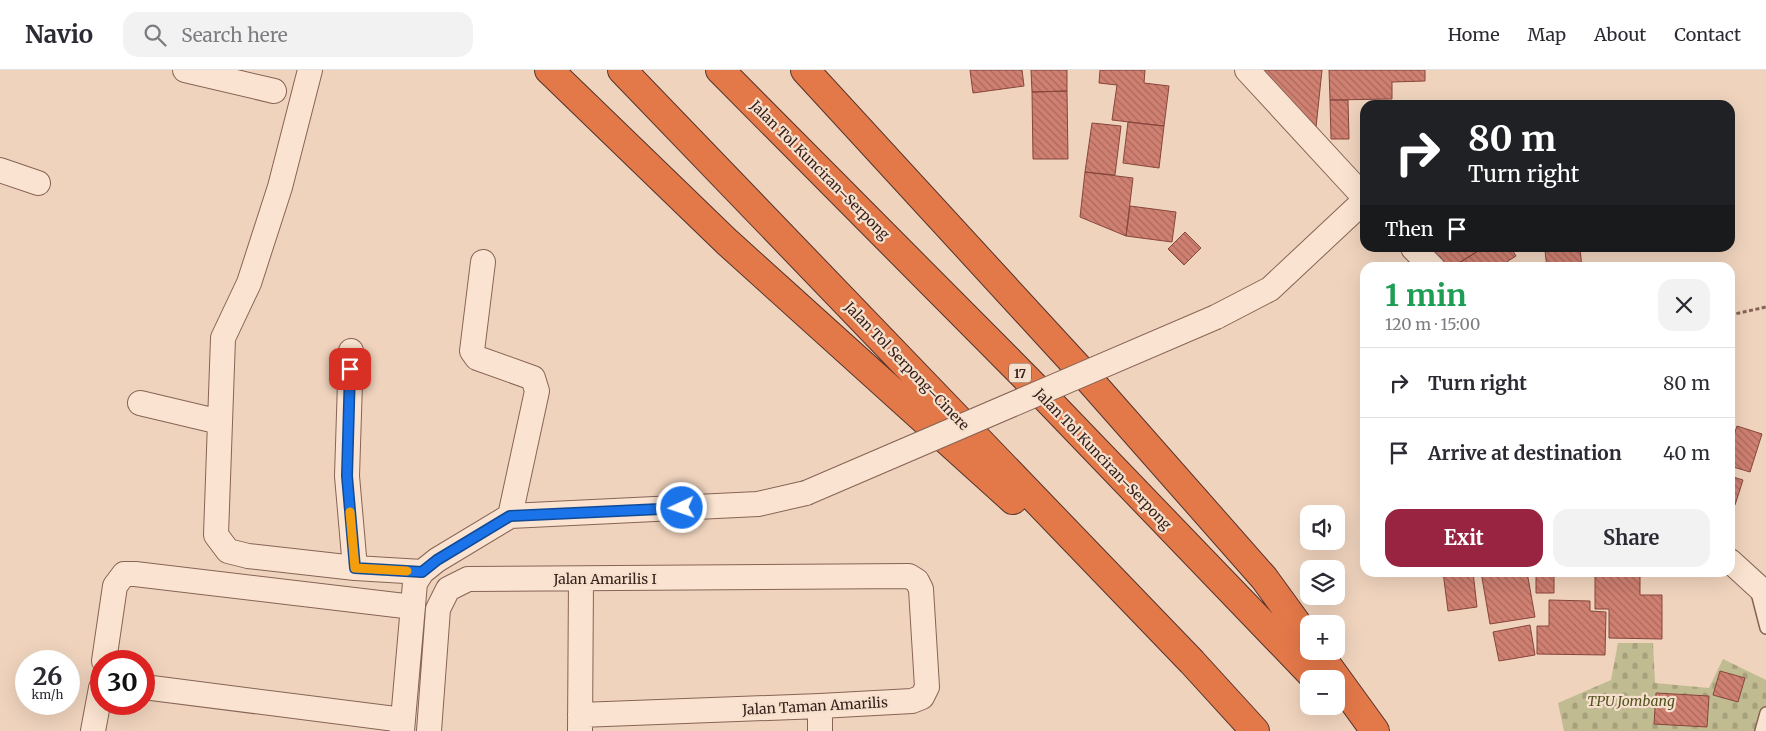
<!DOCTYPE html>
<html lang="en">
<head>
<meta charset="utf-8">
<style>
  :root { --surface:#fff; --page:#f2f2f3; --text:#2b2b33; --muted:#7c7c81; --line:#e1e1e2; --accent:#982442 }
  body { margin:0; font-family:Merriweather,serif; background:var(--page); color:var(--text); height:100vh; display:flex; flex-direction:column; font-size:19px; white-space:nowrap }
  * { box-sizing:border-box; margin:0 }
  p { font-size:16px; color:var(--muted) }
  .icon { flex:none; width:28px; height:28px; fill:none; stroke:currentColor; stroke-width:2; stroke-linecap:round; stroke-linejoin:round }
  .map { position:relative; flex:1; overflow:hidden }
  .panel { position:absolute; left:1360px; top:192px; width:375px; height:315px; display:flex; flex-direction:column; background:var(--surface); border-radius:15px; box-shadow:0 5px 20px #0002 }
  .panel>* { flex:none }
  .hud { position:absolute; left:1360px; top:30px; width:375px; height:152px; border-radius:15px; box-shadow:0 5px 20px #0002; background:#202124; color:#fff; overflow:hidden }
  .controls { position:absolute; left:1300px; top:435px; display:grid; gap:10px }
  .controls a { display:grid; place-items:center; width:45px; height:45px; border-radius:10px; background:var(--surface); box-shadow:0 5px 20px #0002; font-size:25px }
  .speed { position:absolute; left:15px; top:580px; display:flex; gap:10px; font-size:25px; font-weight:700; text-align:center }
  .speed>* { display:grid; place-content:center; width:65px; height:65px; border-radius:50%; background:var(--surface); box-shadow:0 5px 20px #0002; line-height:1 }
  .speed small { font-size:12px; font-weight:400 }
  .speed .limit { border:8px solid #d22; background:#fff; color:#111 }
  .pin { position:absolute; display:grid; place-items:center; width:42px; height:42px; color:#fff; margin:-21px; border-radius:10px; box-shadow:0 2px 8px #0006 }
  .me { position:absolute; width:55px; margin:-28px; rotate:267deg; stroke-linejoin:round; filter:drop-shadow(0 0 4px #0008) }
  .turn { display:flex; align-items:center; gap:18px; height:105px; padding:0 25px; font-size:22px }
  .turn .icon { width:65px; height:65px; stroke-width:2.5 }
  .turn b { display:block; font-size:35px; line-height:42px }
  .then { display:flex; align-items:center; height:48px; padding:0 25px; background:#0003; gap:10px; font-size:19px }
  .round { display:grid; place-items:center; flex:none; width:52px; height:52px; border-radius:15px; background:var(--page) }
  .headline { display:flex; align-items:center; justify-content:space-between; height:85px; padding:0 25px }
  h1 { font-size:30px; font-weight:700; line-height:38px; color:#1e9e55 }
  .primary-button { display:flex; gap:10px; margin-top:auto; padding:10px 25px }
  .primary-button a { flex:1; height:58px; border-radius:15px; background:var(--accent); color:#fff; font-size:20px; font-weight:700; line-height:58px; text-align:center }
  .primary-button a+a { background:var(--page); color:var(--text) }
  ul { padding:0; list-style:none }
  li { display:flex; align-items:center; gap:15px; height:70px; padding:0 25px; border-top:1px solid var(--line) }
  li div { flex:1 }
  li b { display:block; font-size:19px }
  li em { font-style:normal }
  header { display:flex; align-items:center; gap:30px; box-sizing:border-box; height:70px; padding:0 25px; background:var(--surface); border-bottom:1px solid var(--line) }
  header strong { font-size:24px }
  nav { display:flex; gap:28px; margin-inline-start:auto; font-size:18px }
  .search { width:350px; height:45px; background:var(--page); display:flex; align-items:center; gap:12px; box-sizing:border-box; padding:0 18px; border-radius:15px; color:var(--muted); font-size:19px }
  .map>svg:first-child { display:block }
  .cemetery { fill:url(#cemetery-stones) }
  .building { fill:url(#building-back-hatch); stroke:#87463b }
  .lines { fill:none; stroke-linecap:round; stroke-linejoin:round }
  .lane-casing { stroke:#876456; stroke-width:14 }
  .street-casing { stroke:#876456; stroke-width:26 }
  .highway-casing { stroke:#55332a; stroke-width:30 }
  .path { stroke:#876456; stroke-width:3; stroke-dasharray:4 2.5; stroke-linecap:butt }
  .lane { stroke:#fae3d0; stroke-width:11 }
  .street { stroke:#fae3d0; stroke-width:24 }
  .highway { stroke:#e37849; stroke-width:28 }
  .street-bridge-casing { stroke:#876456; stroke-width:26; stroke-linecap:butt }
  .street-bridge { stroke:#fae3d0; stroke-width:24 }
  .route-casing { stroke:#114b97; stroke-width:12 }
  .route { stroke:#1a73e8; stroke-width:9 }
  .slow { stroke:#f59e0b; stroke-width:9 }
  .labels { text-anchor:middle; dominant-baseline:central; stroke-width:4.5; stroke-linejoin:round; paint-order:stroke }
  .shield { fill:#f6e0cd; stroke:#705a50; stroke-width:1 }
  .shield-label { font-size:12px; font-weight:bold; fill:#36211b }
  .street-label { font-size:14px; fill:#36211b; stroke:#f6e0cd }
  .park-label { font-size:14px; font-style:italic; fill:#535321; stroke:#f6e0cd }
</style>
</head>
<body>
<header>
<strong>Navio</strong>
<div class="search"><svg class="icon" aria-label="search" viewBox="0 0 24 24"><circle cx="10" cy="10" r="6"/><path d="M15 15l6 6"/></svg>Search here</div>
<nav><a>Home</a><a>Map</a><a>About</a><a>Contact</a></nav>
</header>
<div class="map">
<svg width="1766" height="661" viewBox="0 0 1766 661">
  <defs>
    <pattern id="cemetery-stones" width="16" height="16" patternUnits="userSpaceOnUse" patternTransform="scale(1.25)"><rect width="16" height="16" fill="#c1bb91"/><path d="M2 7V4a2 2 0 0 1 4 0v3zM10 15v-3a2 2 0 0 1 4 0v3z" fill="#a6a07c"/></pattern>
    <pattern id="building-back-hatch" width="6" height="6" patternUnits="userSpaceOnUse" patternTransform="scale(1.25)"><rect width="6" height="6" fill="#cf8071"/><path d="M-1 5l2 2M0 0l6 6M5-1l2 2" fill="none" stroke="#a9685c"/></pattern>
  </defs>
  <rect width="100%" height="100%" fill="#efd3bd"/>
  <path class="cemetery" d="M1618,573H1653L1655,613L1709,618L1723,589L1766,610V661H1564L1558,633L1611,610Z"/>
  <path class="building" d="M970,0H1022L1024,16L973,23Z
    M1031,0H1067V21L1032,22Z
    M1100,0H1145L1144,13L1169,16L1164,56L1112,50L1117,15L1099,13Z
    M1254,0H1322L1315,67Z
    M1329,0H1425V11L1392,12V29L1330,30Z
    M1067,21L1068,89H1033L1032,22Z
    M1330,30H1348L1349,69H1331Z
    M1128,52L1164,56L1159,98L1123,93Z
    M1092,53L1121,56L1115,105L1085,102Z
    M1085,102L1133,108L1126,166L1080,147Z
    M1130,136L1176,142L1172,172L1126,166Z
    M1185,162L1201,178L1184,195L1168,179Z
    M1426,178H1483L1451,198H1447L1440,186L1434,190Z
    M1483,178H1511L1516,186L1497,198H1460L1457,194Z
    M1580,178L1582,198H1547L1545,181Z
    M1513,192L1518,198H1507Z
    M1737,356L1762,364L1750,402L1730,396V377Z
    M1730,406L1743,410L1735,435L1730,433Z
    M1443,502H1473L1477,537L1448,541Z
    M1481,502H1527L1535,547L1490,554Z
    M1536,502H1554V523H1536Z
    M1595,502L1640,504V525H1662V569L1609,568V539H1595Z
    M1549,530L1590,531V541L1606,542L1605,585L1537,584V556H1549Z
    M1530,555L1535,585L1499,591L1493,562Z
    M1720,601L1745,608L1738,632L1713,625Z
    M1656,623L1709,626L1707,657L1654,654Z"/>
  <g class="lines">
    <defs>
      <path id="lane" d="M1756,519L1766,558
        M1761,661L1766,643"/>
      <path id="street" d="M185,0L274,21
        M310,0L280,117L249,213L223,268L216,465L228,481L248,486L355,498L422,502
        M1247,0L1365,128
        M0,100L38,113
        M1413,178L1433,198
        M483,192L472,281L477,288L533,308L537,321L510,446
        M1216,247L1270,219L1365,130
        M351,281L347,406L355,498
        M140,333L220,352
        M1730,491L1766,524
        M104,591L115,516L124,504H135L413,537
        M144,617L403,650
        M820,636V661
        M93,661L101,618
        M402,661L415,513L422,502L437,490L510,446L758,434L806,423
        M429,661L438,539L448,519L468,509L909,506L917,511L921,519L927,617L922,627L912,631L820,636L580,645
        M580,661L581,509"/>
      <path id="highway" d="M549,0L727,172L1013,430
        M622,0L1192,592L1255,661
        M720,0L1039,321L1316,609
        M805,0L1085,305L1264,508L1309,570
        M1317,581L1375,661"/>
    </defs>
    <use href="#lane" class="lane-casing"/>
    <use href="#street" class="street-casing"/>
    <use href="#highway" class="highway-casing"/>
    <path class="path" d="M1730,245L1766,237"/>
    <use href="#lane" class="lane"/>
    <use href="#street" class="street"/>
    <use href="#highway" class="highway"/>
    <defs>
      <path id="street-bridge" d="M806,423L1216,247"/>
    </defs>
    <use href="#street-bridge" class="street-bridge-casing"/>
    <use href="#street-bridge" class="street-bridge"/>
  </g>
  <g class="lines">
    <defs>
      <path id="route" d="M350,299L347,406L355,498L422,502L437,490L510,446L682,438"/>
    </defs>
    <use href="#route" class="route-casing"/>
    <use href="#route" class="route"/>
    <path class="slow" d="M350,442L355,498L407,501"/>
  </g>
  <g class="labels">
    <rect class="shield" x="1009" y="293.5" width="22" height="19" rx="4"/>
    <g class="shield-label">
      <text x="1020" y="303">17</text>
    </g>
    <g class="street-label">
      <text transform="translate(820 100) rotate(45)">Jalan Tol Kunciran–Serpong</text>
      <text transform="translate(907 296) rotate(46)">Jalan Tol Serpong–Cinere</text>
      <text transform="translate(1103 389) rotate(46)">Jalan Tol Kunciran–Serpong</text>
      <text x="605" y="509">Jalan Amarilis I</text>
      <text transform="translate(815 636) rotate(-3)">Jalan Taman Amarilis</text>
    </g>
    <g class="park-label">
      <text x="1631" y="631">TPU Jombang</text>
    </g>
  </g>
</svg>
<div class="controls">
<a><svg class="icon" aria-label="sound" viewBox="0 0 24 24"><path d="M4 9h4l5-4v14l-5-4H4zM17 9q2 3 0 6"/></svg></a>
<a><svg class="icon" aria-label="layers" viewBox="0 0 24 24"><path d="M12 4l9 5-9 5-9-5zM3 14l9 5 9-5"/></svg></a>
<a>+</a>
<a>−</a>
</div>
<div class="speed"><div>26<small>km/h</small></div><div class="limit">30</div></div>
<div class="pin" style="left:350px;top:299px;background:#d93025"><svg class="icon" aria-label="arrive" viewBox="0 0 24 24"><path d="M6 21V4h12l-3 4 3 4H6"/></svg></div>
<svg class="me" style="left:682px;top:438px" viewBox="-20 -20 40 40"><circle r="17" fill="#1a73e8" stroke="#fff" stroke-width="3"/><path d="M0-11L8 9 0 5-8 9z" fill="#fff"/></svg>
<div class="hud">
<div class="turn"><svg class="icon" aria-label="right" viewBox="0 0 24 24"><path d="M7 20v-9h11M14 6l5 5-5 5"/></svg><div><b>80 m</b>Turn right</div></div>
<div class="then">Then<svg class="icon" aria-label="arrive" viewBox="0 0 24 24"><path d="M6 21V4h12l-3 4 3 4H6"/></svg></div>
</div>
<section class="panel">
<div class="headline"><div><h1>1 min</h1><p>120 m · 15:00</p></div><a class="round"><svg class="icon" aria-label="close" viewBox="0 0 24 24"><path d="M6 6l12 12M18 6L6 18"/></svg></a></div>
<ul>
<li><svg class="icon" aria-label="right" viewBox="0 0 24 24"><path d="M7 20v-9h11M14 6l5 5-5 5"/></svg><div><b>Turn right</b></div><em>80 m</em></li>
<li><svg class="icon" aria-label="arrive" viewBox="0 0 24 24"><path d="M6 21V4h12l-3 4 3 4H6"/></svg><div><b>Arrive at destination</b></div><em>40 m</em></li>
</ul>
<div class="primary-button"><a>Exit</a><a>Share</a></div>
</section>
</div>
</body>
</html>
